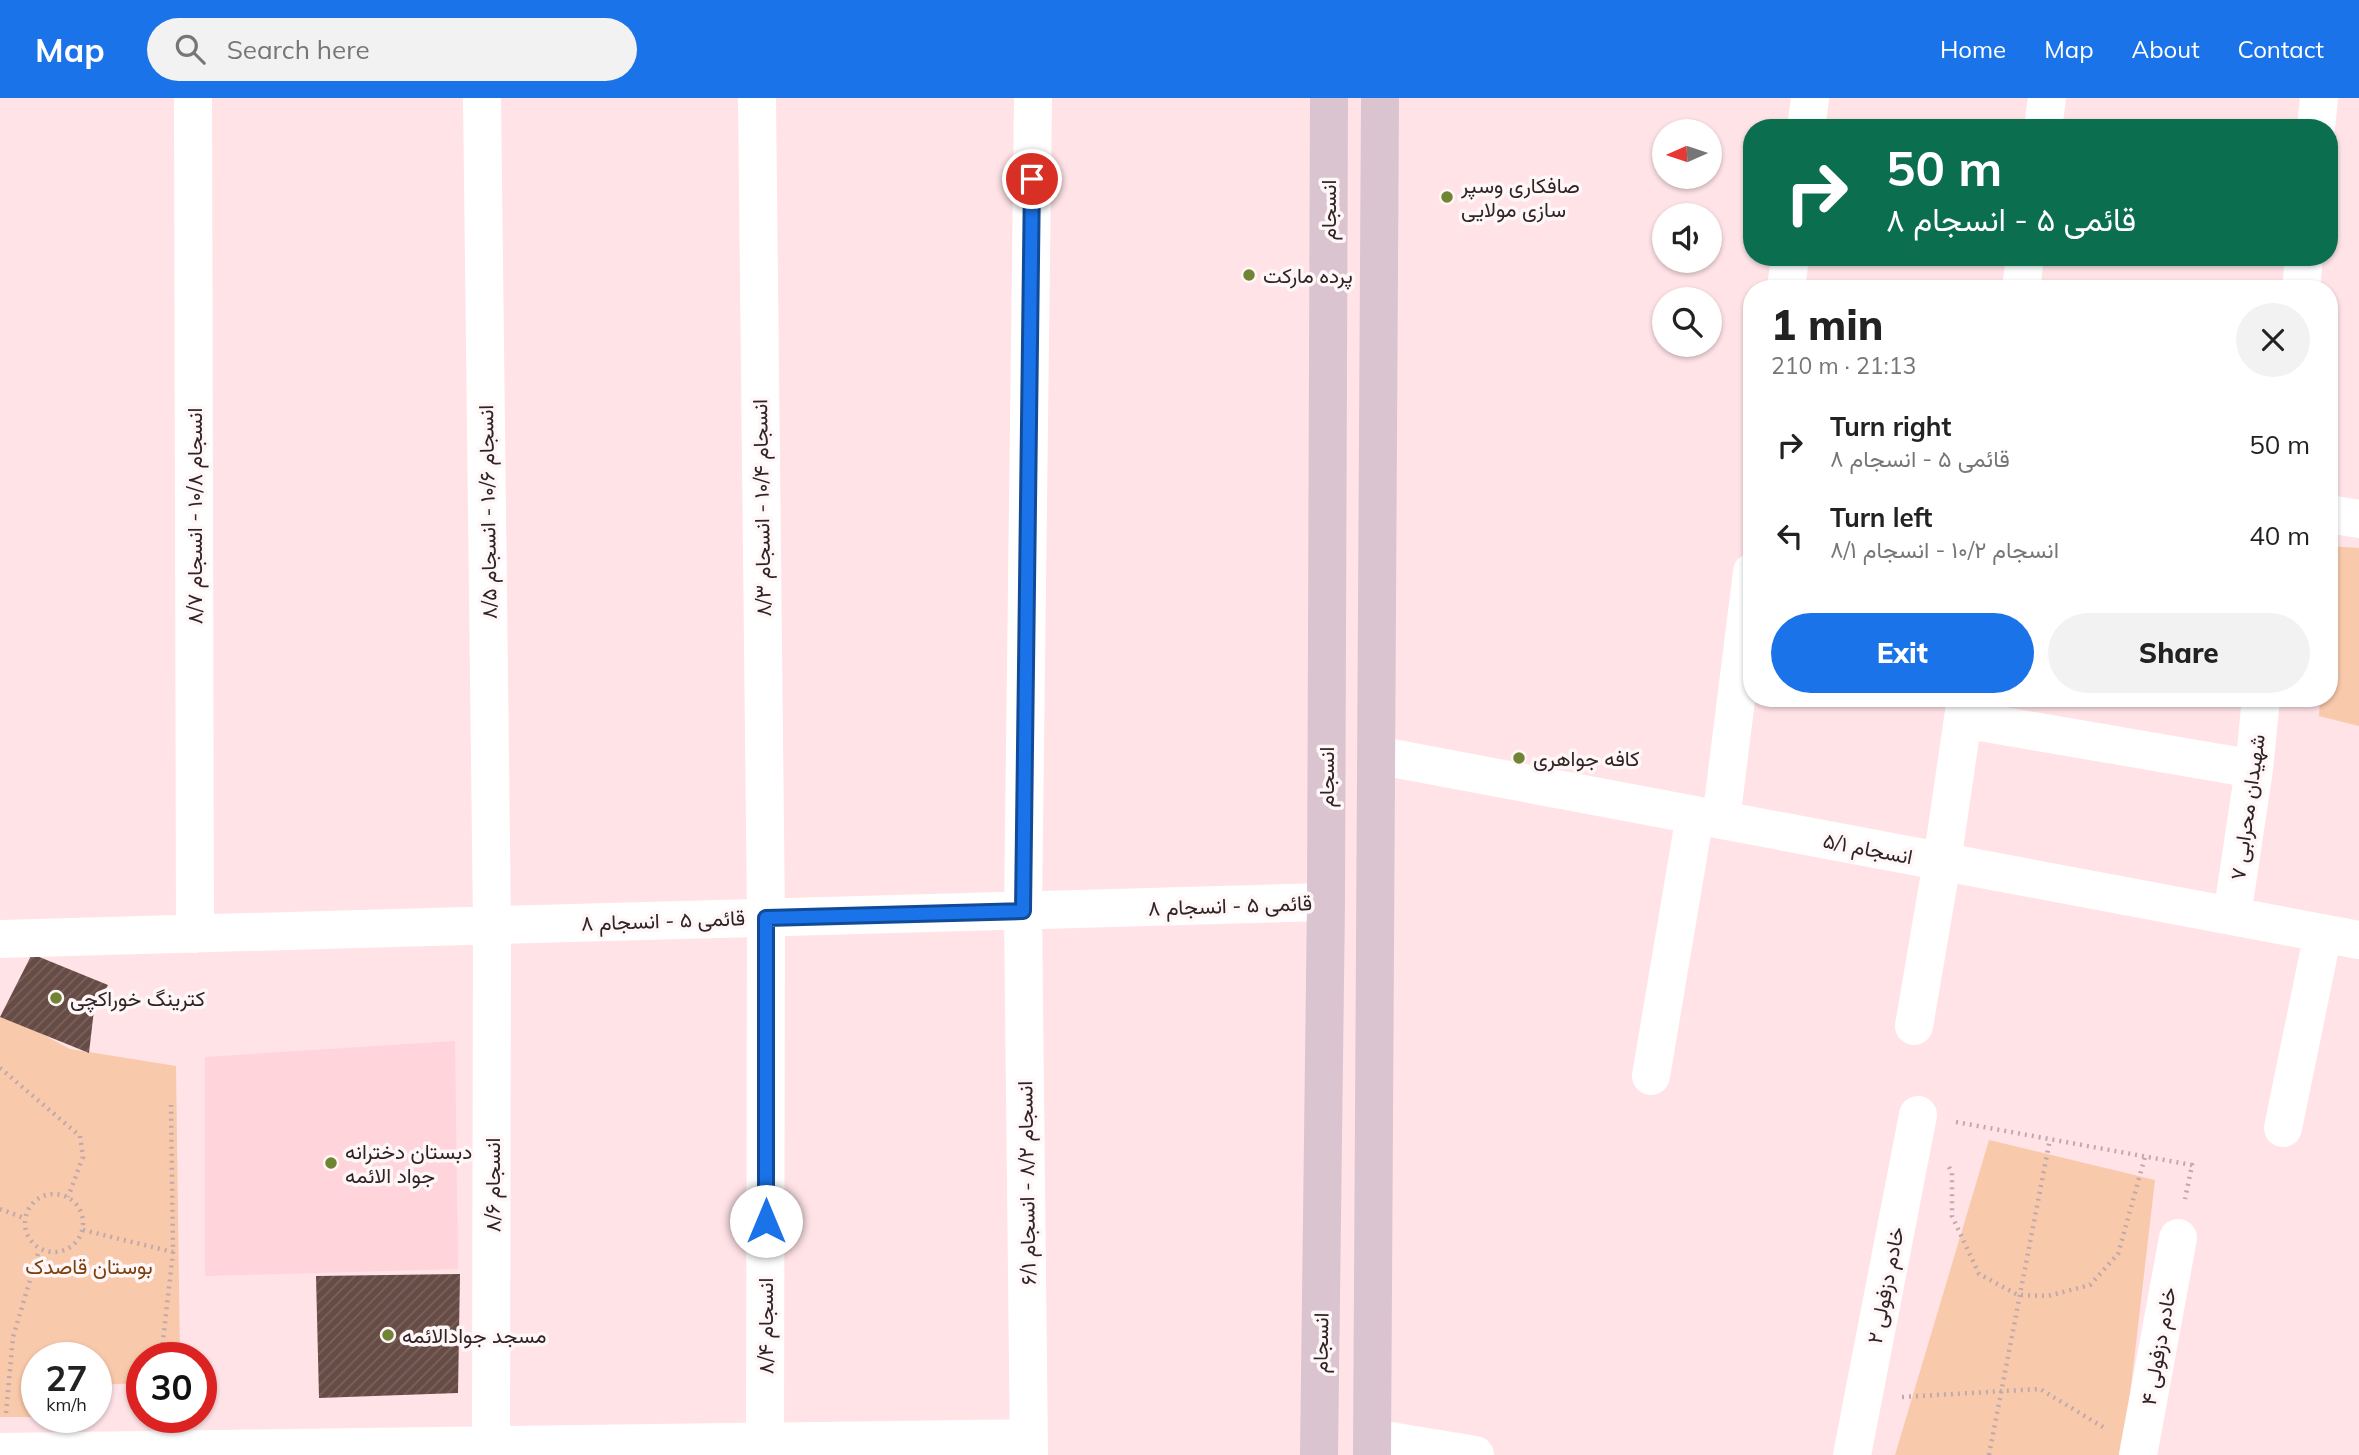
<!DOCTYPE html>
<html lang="en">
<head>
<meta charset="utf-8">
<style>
  :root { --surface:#fff; --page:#f2f2f2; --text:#222; --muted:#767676; --accent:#1a73e8 }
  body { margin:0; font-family:Mulish,Vazirmatn,sans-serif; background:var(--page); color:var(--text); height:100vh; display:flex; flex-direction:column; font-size:26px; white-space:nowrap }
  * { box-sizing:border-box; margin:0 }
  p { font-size:23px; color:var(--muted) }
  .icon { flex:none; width:38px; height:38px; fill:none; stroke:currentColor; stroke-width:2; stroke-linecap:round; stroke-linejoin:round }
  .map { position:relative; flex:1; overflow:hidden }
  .details { position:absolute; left:1743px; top:182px; width:595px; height:427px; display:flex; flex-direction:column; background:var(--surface); border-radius:28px; box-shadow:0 2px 5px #0004 }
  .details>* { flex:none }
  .banner { position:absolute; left:1743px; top:21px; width:595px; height:147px; border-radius:28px; box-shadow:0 2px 5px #0004; background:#0b6e4f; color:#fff; overflow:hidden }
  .needle { width:46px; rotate:267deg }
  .buttons { position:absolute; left:1652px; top:21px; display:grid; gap:14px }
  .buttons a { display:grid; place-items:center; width:70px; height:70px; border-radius:50%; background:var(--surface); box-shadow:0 2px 5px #0004; font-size:35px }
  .speed { position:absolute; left:21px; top:1244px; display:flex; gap:14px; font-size:35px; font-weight:700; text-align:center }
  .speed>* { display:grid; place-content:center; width:91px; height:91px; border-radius:50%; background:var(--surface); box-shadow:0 2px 5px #0004; line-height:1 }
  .speed small { font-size:18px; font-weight:400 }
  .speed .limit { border:10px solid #d22; background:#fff; color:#111 }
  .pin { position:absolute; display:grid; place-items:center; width:60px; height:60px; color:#fff; margin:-30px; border:4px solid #fff; border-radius:50%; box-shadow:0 2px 7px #0007 }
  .me { position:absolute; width:77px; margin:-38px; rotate:0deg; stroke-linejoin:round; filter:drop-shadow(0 0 5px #0008) }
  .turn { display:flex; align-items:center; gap:24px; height:147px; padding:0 28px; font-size:32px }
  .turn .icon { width:91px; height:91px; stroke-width:2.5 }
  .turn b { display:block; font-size:49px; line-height:60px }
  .round { display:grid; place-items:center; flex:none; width:74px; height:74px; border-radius:37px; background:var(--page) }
  .summary { display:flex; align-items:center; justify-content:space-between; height:119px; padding:0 28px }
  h1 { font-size:42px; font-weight:800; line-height:52px }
  .primary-button { display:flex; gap:14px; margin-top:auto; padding:14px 28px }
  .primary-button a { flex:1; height:80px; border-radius:42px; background:var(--accent); color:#fff; font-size:28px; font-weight:800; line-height:80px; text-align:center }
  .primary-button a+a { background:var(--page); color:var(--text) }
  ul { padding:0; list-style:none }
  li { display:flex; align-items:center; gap:21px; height:91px; padding:0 28px }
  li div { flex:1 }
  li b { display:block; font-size:26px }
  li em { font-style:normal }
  header { display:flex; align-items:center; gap:42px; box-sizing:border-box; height:98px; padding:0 35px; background:var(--accent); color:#fff }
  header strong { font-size:33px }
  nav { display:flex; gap:38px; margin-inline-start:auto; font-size:24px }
  .search { width:490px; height:63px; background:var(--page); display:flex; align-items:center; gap:18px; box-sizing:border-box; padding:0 24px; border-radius:38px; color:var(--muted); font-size:26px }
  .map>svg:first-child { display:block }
  .built { fill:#ffd4da }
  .park { fill:#f9c9ab }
  .building { fill:url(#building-hatch) }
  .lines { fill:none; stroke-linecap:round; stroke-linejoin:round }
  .path { stroke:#c0a9ac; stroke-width:4.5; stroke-dasharray:2 5; stroke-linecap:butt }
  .minor { stroke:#fff; stroke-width:38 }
  .secondary { stroke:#dac4cf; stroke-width:38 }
  .route-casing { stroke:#114b97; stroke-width:18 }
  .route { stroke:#1a73e8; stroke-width:12 }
  .poi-dot { fill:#718434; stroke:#fef6f7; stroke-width:2.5 }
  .labels { text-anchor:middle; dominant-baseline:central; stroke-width:7; stroke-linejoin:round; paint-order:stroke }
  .poi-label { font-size:21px; fill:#302325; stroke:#fef6f7; text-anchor:start }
  .street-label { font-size:21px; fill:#302325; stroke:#fef6f7 }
  .park-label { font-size:21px; fill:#7c400d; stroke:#fef6f7 }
</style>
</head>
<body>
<header>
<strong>Map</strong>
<div class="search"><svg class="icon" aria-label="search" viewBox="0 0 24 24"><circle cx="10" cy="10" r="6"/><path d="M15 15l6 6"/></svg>Search here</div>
<nav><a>Home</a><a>Map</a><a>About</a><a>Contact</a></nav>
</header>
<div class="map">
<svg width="2359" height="1357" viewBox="0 0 2359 1357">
  <defs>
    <pattern id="building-hatch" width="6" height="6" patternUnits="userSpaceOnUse" patternTransform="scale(1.75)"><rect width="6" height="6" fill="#674c46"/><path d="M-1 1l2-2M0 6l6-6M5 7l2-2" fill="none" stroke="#79635e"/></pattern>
  </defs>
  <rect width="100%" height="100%" fill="#ffe3e7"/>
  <path class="built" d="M455,943L458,1171L205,1178V959Z"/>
  <path class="park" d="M2329,448L2359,450V628L2319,618L2320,600H2329Z
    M0,919L29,929L70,951L176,968L180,1260H142V1285L96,1287V1260H37V1319H0Z
    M1989,1042L2155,1082L2123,1357H1895Z"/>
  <path class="building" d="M32,856L108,887L94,912L89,955L0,919Z
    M460,1176L458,1295L319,1300L316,1178Z"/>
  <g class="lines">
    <path class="path" d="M0,970L80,1038L83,1059L68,1099
      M1956,1024L2192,1067L2185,1101
      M1949,1069L1952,1075V1118L1979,1176L2018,1197L2048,1198L2090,1187L2118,1156L2145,1059
      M25 1125a29 29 0 1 1 58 0a29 29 0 1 1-58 0Z
      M0,1111L24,1120
      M83,1132L173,1154
      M161,1260L173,1154L171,1007
      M1902,1299L2040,1291L2103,1329
      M6,1315L13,1239L39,1152
      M1989,1357L2050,1041"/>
    <path class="minor" d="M193,0L195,836
      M482,0L492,827L491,1347
      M757,0L766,820L765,1343
      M1806,30L1810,0
      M2043,30L2047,0
      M2316,30L2319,0
      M1786,191L1790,159
      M2021,191L2025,159
      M2301,191L2304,159
      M2329,416L2359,421
      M1963,621L2254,671
      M1376,657L2359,842
      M1721,722L1752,474
      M2232,818L2254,671L2261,600
      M0,841L1326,804
      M1914,928L1942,764L1966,600
      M1651,978L1695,717
      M2283,1030L2323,835
      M1372,1340L1475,1357
      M0,1354L1029,1340
      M1029,1357L1023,813L1033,0
      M1852,1357L1918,1017
      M2138,1357L2178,1140"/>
    <path class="secondary" d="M1319,1357L1326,804L1329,0
      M1372,1357L1380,0"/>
  </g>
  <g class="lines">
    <defs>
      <path id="route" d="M766,1123V820L1023,813L1032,81"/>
    </defs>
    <use href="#route" class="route-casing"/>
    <use href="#route" class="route"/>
  </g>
  <g class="poi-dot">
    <circle cx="1447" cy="99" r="7"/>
    <circle cx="1249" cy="177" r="7"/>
    <circle cx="1519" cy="660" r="7"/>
    <circle cx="56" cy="900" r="7"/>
    <circle cx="331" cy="1065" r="7"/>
    <circle cx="388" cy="1237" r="7"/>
  </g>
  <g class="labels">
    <g class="poi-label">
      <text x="1461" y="87">صافکاری وسپر<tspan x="1461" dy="24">سازی مولایی</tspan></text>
      <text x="1263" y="177">پرده مارکت</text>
      <text x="1533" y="660">کافه جواهری</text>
      <text x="70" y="900">کترینگ خوراکچی</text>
      <text x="345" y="1053">دبستان دخترانه<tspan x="345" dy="24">جواد الائمه</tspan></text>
      <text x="402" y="1237">مسجد جوادالائمه</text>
    </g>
    <g class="street-label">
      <text transform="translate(1328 112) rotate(-90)">انسجام</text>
      <text transform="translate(761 410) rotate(-91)">انسجام ۱۰/۴ - انسجام ۸/۳</text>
      <text transform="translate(487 414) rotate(-91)">انسجام ۱۰/۶ - انسجام ۸/۵</text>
      <text transform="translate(194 418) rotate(-90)">انسجام ۱۰/۸ - انسجام ۸/۷</text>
      <text transform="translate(1326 679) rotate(-90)">انسجام</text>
      <text transform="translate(2247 709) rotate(-82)">شهیدان محرابی ۷</text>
      <text transform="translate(1868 750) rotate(11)">انسجام ۵/۱</text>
      <text transform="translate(1230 807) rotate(-2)">قائمی ۵ - انسجام ۸</text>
      <text transform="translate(663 822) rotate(-2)">قائمی ۵ - انسجام ۸</text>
      <text transform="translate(1026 1085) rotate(-91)">انسجام ۸/۲ - انسجام ۶/۱</text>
      <text transform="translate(492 1087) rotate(-90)">انسجام ۸/۶</text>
      <text transform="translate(1885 1187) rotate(-79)">خادم دزفولی ۲</text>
      <text transform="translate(765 1228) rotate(-90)">انسجام ۸/۴</text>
      <text transform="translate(1320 1245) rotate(-89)">انسجام</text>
      <text transform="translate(2158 1248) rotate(-80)">خادم دزفولی ۴</text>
    </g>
    <g class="park-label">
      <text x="89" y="1168">بوستان قاصدک</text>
    </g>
  </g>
</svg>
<div class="buttons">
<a><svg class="needle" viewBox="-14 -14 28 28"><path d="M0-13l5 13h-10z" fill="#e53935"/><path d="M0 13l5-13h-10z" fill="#767676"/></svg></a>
<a><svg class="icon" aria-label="sound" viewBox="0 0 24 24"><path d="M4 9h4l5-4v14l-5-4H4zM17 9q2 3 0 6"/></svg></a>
<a><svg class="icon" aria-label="search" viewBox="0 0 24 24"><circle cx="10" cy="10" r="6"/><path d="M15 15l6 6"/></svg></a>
</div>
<div class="speed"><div>27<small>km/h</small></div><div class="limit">30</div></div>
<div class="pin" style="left:1032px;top:81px;background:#d93025"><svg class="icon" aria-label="arrive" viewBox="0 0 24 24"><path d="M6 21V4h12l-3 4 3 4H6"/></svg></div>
<svg class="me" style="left:766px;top:1123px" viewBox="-20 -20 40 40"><circle r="19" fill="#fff"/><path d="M0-13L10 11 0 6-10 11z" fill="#1a73e8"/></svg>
<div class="banner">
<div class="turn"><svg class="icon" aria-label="right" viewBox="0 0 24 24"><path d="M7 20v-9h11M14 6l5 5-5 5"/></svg><div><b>50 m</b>قائمی ۵ - انسجام ۸</div></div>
</div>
<section class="details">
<div class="summary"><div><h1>1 min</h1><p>210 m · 21:13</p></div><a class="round"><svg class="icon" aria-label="close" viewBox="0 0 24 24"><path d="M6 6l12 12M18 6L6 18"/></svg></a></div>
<ul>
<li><svg class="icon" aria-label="right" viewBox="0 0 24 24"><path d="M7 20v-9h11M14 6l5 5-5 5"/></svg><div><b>Turn right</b><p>قائمی ۵ - انسجام ۸</p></div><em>50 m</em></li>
<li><svg class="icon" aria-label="left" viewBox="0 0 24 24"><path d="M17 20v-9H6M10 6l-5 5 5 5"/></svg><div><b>Turn left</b><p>انسجام ۱۰/۲ - انسجام ۸/۱</p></div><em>40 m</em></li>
</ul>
<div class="primary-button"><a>Exit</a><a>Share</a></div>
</section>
</div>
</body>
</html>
